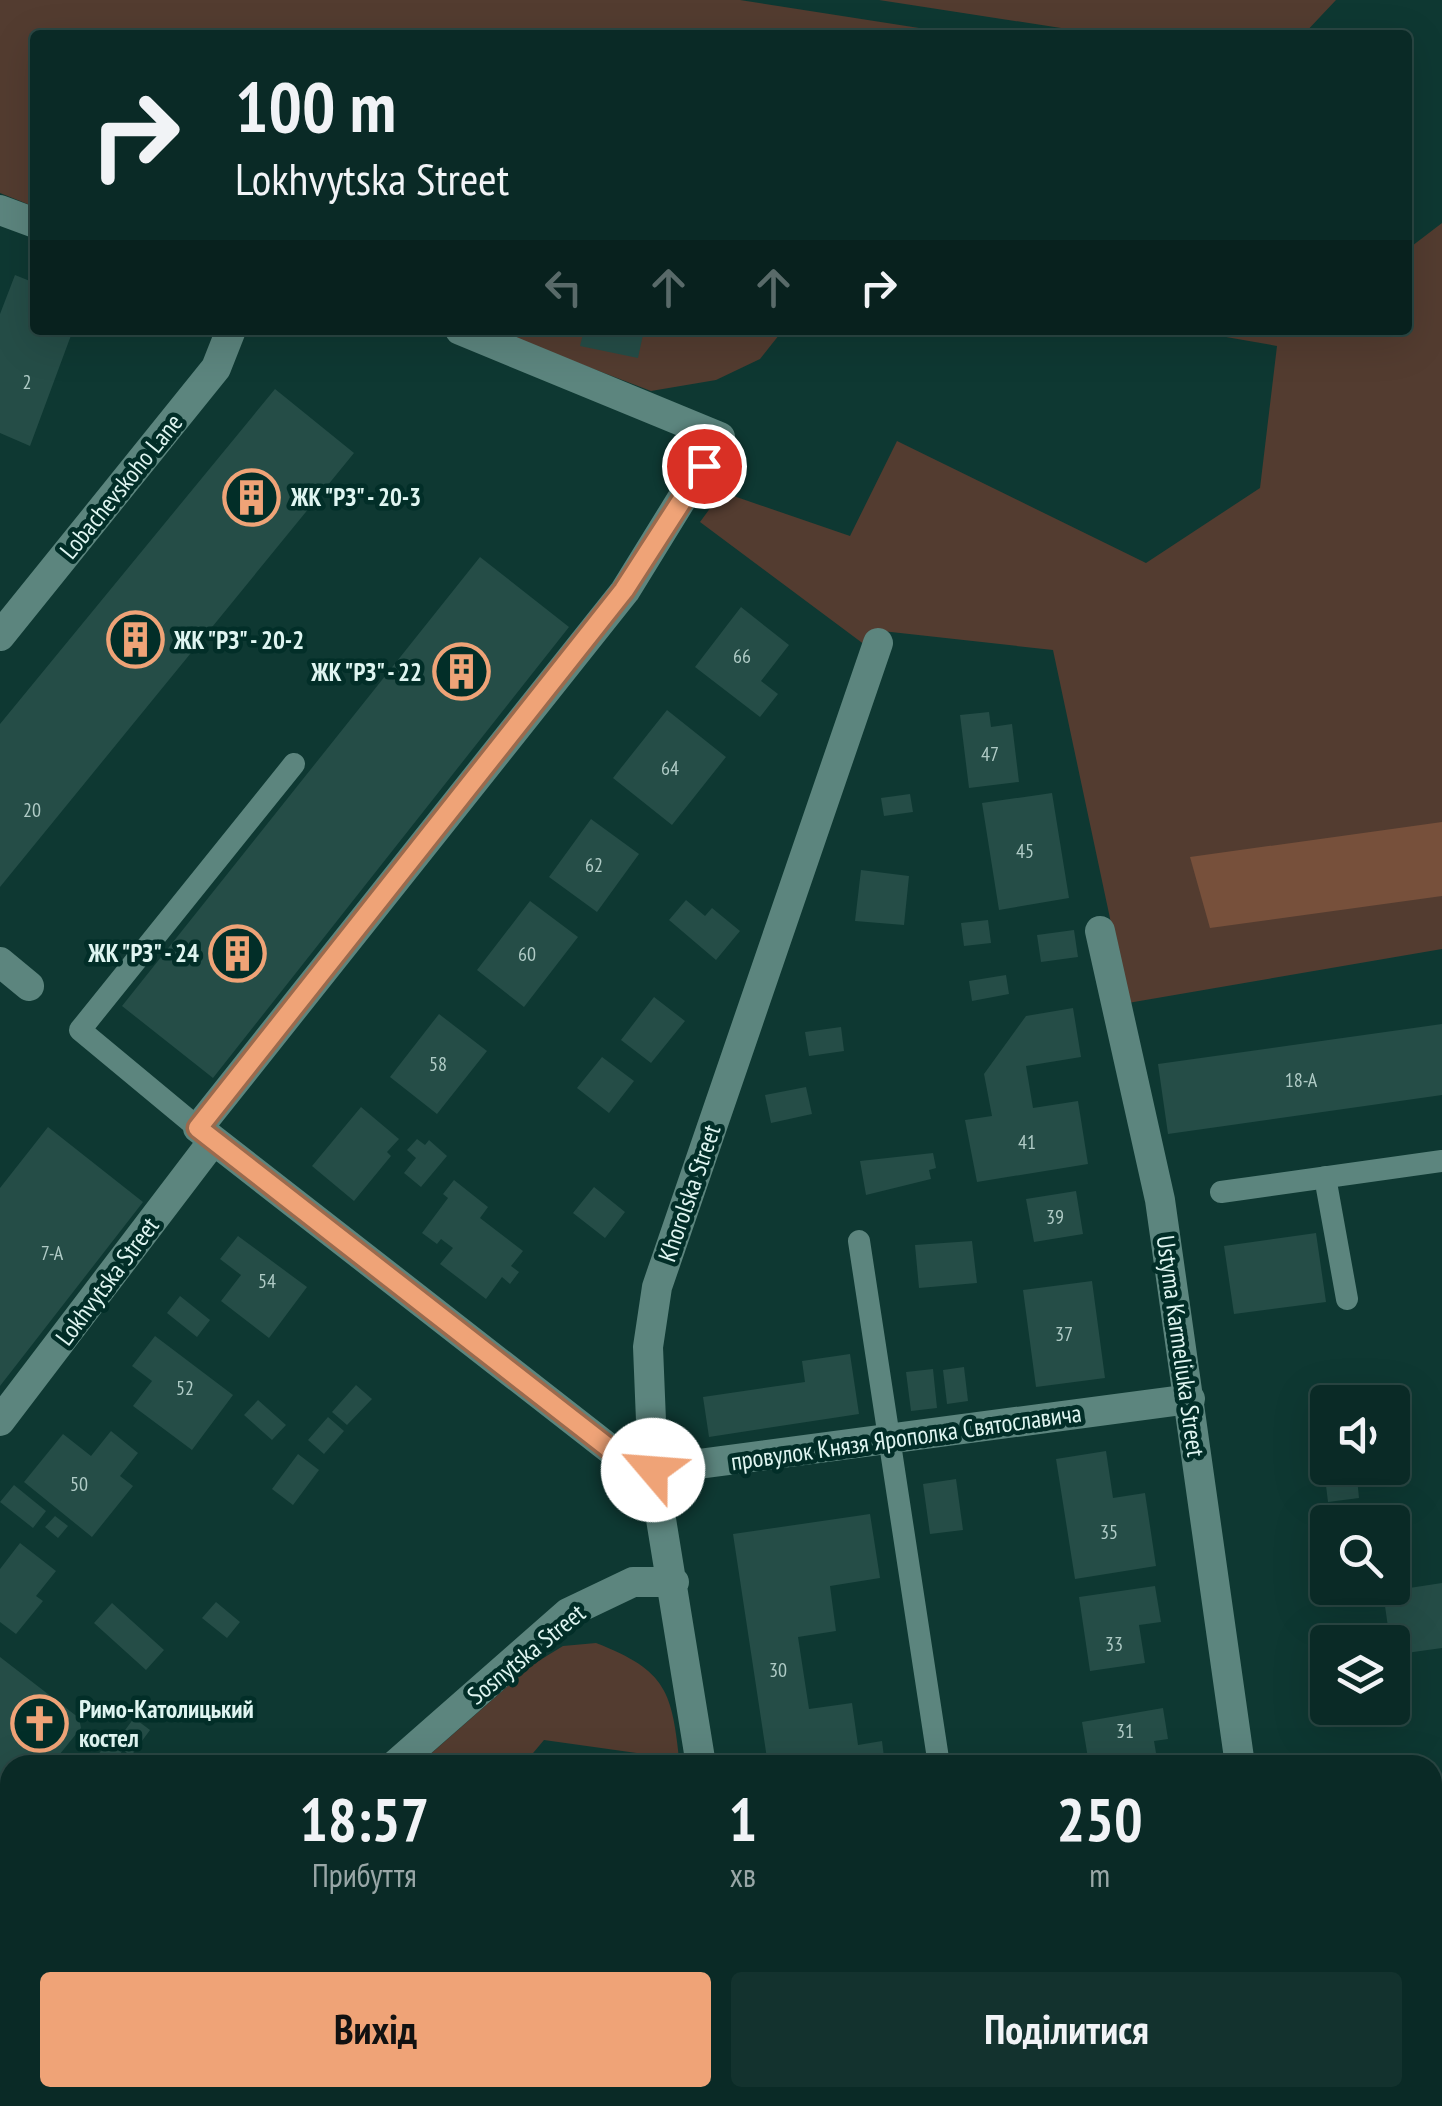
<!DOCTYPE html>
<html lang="uk">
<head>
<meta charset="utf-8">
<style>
  :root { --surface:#0a2a26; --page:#13322e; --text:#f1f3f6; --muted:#99a7a7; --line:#2a4643; --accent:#efa377 }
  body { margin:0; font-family:"PT Sans Narrow",sans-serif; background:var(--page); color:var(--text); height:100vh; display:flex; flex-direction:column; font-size:38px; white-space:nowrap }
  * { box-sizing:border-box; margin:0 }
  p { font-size:32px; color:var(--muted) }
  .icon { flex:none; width:55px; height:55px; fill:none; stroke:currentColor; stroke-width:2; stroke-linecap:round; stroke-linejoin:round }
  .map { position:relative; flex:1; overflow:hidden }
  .sheet { position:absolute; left:0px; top:1755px; width:1442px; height:352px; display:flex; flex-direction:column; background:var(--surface); border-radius:30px 30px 0 0; box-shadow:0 10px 40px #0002,0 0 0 2px var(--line) }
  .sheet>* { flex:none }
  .guide { position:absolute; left:30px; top:30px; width:1382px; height:305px; border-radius:10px; box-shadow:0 10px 40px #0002,0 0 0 2px var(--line); background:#0a2a26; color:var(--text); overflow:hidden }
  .controls { position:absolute; left:1310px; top:1385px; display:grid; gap:20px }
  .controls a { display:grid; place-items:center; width:100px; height:100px; border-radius:10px; background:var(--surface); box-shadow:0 10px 40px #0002,0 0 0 2px var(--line); font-size:50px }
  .pin { position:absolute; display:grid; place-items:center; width:85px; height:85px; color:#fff; margin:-42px; border:5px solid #fff; border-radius:50%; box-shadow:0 2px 10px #0007 }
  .me { position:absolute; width:110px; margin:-55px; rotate:297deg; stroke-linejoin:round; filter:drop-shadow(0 0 8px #0008) }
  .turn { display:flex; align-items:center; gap:35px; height:210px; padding:0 40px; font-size:45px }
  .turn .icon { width:130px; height:130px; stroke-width:2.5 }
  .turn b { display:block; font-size:70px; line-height:85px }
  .lanes { display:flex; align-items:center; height:95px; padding:0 40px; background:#0003; justify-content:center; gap:50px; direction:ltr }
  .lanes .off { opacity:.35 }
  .eta { display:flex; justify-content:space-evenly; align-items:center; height:170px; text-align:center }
  .eta b { font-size:60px; font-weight:700; line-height:70px }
  .action { display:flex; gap:20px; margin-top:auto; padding:20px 40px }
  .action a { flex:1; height:115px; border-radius:10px; background:var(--accent); color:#111; font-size:40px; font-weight:700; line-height:115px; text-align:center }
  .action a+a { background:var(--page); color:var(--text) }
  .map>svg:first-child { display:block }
  .green { fill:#533c30 }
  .forest { fill:#77503b }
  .building { fill:#254d47 }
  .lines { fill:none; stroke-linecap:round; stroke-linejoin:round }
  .lane { stroke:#5c857e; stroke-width:22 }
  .street { stroke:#5c857e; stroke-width:30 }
  .route-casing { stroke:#9b6a4d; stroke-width:25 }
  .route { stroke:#efa377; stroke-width:18 }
  .labels { text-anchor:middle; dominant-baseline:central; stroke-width:9; stroke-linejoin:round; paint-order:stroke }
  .number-label { font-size:20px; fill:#b0cbc6 }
  .street-label { font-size:25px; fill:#dff5f1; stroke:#022e28 }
  .poi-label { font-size:25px; font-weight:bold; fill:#dff5f1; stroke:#022e28; text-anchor:start }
</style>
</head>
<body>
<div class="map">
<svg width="1442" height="2106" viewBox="0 0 1442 2106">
  <rect width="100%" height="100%" fill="#0e3832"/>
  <path class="green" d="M0,0H740L964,35H35V207L0,193Z
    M879,0H1336L1303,35H1106Z
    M1442,223V949L1128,1003L1053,650L882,631L865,645L700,522L722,492L850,536L897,441L1146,563L1260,488L1277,346L1186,330H1408V249Z
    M492,330H783L760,359L716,380L651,391Z
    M596,1643C668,1671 672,1692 680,1765H659L658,1756L544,1740L523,1765H418L532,1665L563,1646Z
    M159,2098H239L231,2106H156Z"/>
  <path class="forest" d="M1442,822V896L1210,928L1190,857Z"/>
  <path class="building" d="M15,275L35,283V330H73L30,446L0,433V314Z
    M584,330H644L638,358L580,346Z
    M275,389L354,453L0,887V724Z
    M480,557L569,627L213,1078L122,1006Z
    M741,607L789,645L761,681L778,694L760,717L695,667Z
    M667,710L726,757L672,825L613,778Z
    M989,712L991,727L1012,724L1019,782L969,788L960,715Z
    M1052,793L1069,898L999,910L982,803Z
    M910,794L913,812L884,816L881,798Z
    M591,819L639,854L597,912L549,877Z
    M861,870L909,876L904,925L855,921Z
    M686,900L705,916L712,908L740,931L716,960L669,920Z
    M530,901L578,937L524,1007L477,970Z
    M988,920L991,943L964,946L961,923Z
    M1074,930L1078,957L1041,962L1037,935Z
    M1006,975L1009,994L972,1001L969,981Z
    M654,997L685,1021L651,1063L621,1040Z
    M1073,1008L1081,1057L1026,1066L1033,1108L1078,1101L1088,1164L977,1182L965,1120L992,1116L984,1074L1026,1016Z
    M439,1014L487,1051L437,1114L390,1077Z
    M1442,1024V1095L1168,1134L1158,1064Z
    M841,1027L844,1051L809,1056L805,1032Z
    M602,1057L634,1081L609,1113L577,1088Z
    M806,1087L812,1114L771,1123L765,1095Z
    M361,1107L399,1139L387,1152L391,1156L354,1201L312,1166Z
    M48,1127L143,1202L0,1386V1188Z
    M417,1139L425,1145L429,1140L447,1156L421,1187L404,1173L416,1158L407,1150Z
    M933,1153L936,1168L929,1170L931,1179L866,1195L860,1161Z
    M454,1180L488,1207L480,1218L523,1251L511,1266L519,1272L510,1284L502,1277L486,1299L440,1264L453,1248L441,1239L437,1244L422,1233L448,1198L443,1194Z
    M594,1187L625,1212L605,1238L573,1213Z
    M1076,1191L1083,1234L1034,1242L1026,1199Z
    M1316,1233L1326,1302L1234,1314L1224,1246Z
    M238,1236L307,1287L269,1338L221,1301L241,1275L220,1259Z
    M972,1241L977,1283L919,1288L915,1245Z
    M1092,1281L1105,1378L1036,1387L1023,1290Z
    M180,1296L210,1320L197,1337L167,1313Z
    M155,1336L233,1395L192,1450L133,1406L152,1381L132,1366Z
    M850,1354L859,1414L709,1437L703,1397L805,1382L802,1361Z
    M964,1367L968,1401L947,1404L943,1370Z
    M933,1369L937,1408L911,1411L906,1372Z
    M356,1385L372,1399L347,1425L332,1412Z
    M258,1400L286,1425L272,1440L244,1415Z
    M328,1417L344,1431L324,1454L308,1440Z
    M1328,1427V1468H1356L1359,1498L1328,1502L1319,1428Z
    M111,1431L138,1453L120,1476L133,1486L92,1537L24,1482L63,1434L91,1456Z
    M1106,1451L1113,1498L1145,1493L1156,1566L1075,1579L1056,1459Z
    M298,1454L319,1470L293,1505L272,1489Z
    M956,1479L963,1530L930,1534L923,1484Z
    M14,1485L46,1511L33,1528L0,1502Z
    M870,1514L880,1578L830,1586L836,1631L798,1637L809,1709L852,1703L858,1745L882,1741L885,1765H768L733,1534Z
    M55,1516L68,1526L58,1538L45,1527Z
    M20,1543L56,1571L36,1596L43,1601L16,1634L0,1622V1569Z
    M1442,1583V1648L1392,1655L1383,1592Z
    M1155,1586L1161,1622L1139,1625L1145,1663L1090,1671L1079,1597Z
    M216,1602L240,1622L227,1638L202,1618Z
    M112,1603L164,1650L146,1670L94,1623Z
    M0,1657L79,1718L81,1728L51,1765H10V1791L0,1783Z
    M1163,1708L1168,1739L1154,1741L1158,1765H1110L1109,1754L1088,1758L1082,1722Z
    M134,1718L150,1730L131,1756L123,1750L112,1765L97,1756L112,1737L117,1741Z
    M526,2098H601L602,2106H527Z"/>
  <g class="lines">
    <path class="lane" d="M198,1128L80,1030L294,764
      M1325,1177L1347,1299
      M1221,1192L1442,1161
      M859,1241L939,1765"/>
    <path class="street" d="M0,210L35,223
      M460,330L720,437L625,591L198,1128L615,1453L653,1470L1190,1399
      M0,636L216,368L231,330
      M1100,931L1160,1200L1240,1765
      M0,962L29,986
      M0,1421L213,1141
      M395,1765L568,1613L633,1582H674
      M701,1765L653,1470L648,1347L657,1287L878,643
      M1432,2051L1442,2054
      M749,2098L750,2106
      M131,2106L136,2098"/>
  </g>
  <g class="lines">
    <defs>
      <path id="route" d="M653,1470L615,1453L198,1128L624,590L704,466"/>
    </defs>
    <use href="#route" class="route-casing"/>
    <use href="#route" class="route"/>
  </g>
  <defs>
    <symbol id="building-ring" viewBox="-11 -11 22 22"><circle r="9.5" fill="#022e28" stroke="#efa377" stroke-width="1.5"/><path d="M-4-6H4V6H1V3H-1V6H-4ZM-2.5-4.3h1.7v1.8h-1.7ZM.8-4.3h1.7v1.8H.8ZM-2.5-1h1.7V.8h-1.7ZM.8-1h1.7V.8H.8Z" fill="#efa377"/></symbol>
    <symbol id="church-ring" viewBox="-11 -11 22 22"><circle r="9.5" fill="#022e28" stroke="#efa377" stroke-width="1.5"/><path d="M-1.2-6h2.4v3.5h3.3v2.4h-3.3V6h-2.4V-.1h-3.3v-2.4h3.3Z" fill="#efa377"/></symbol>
  </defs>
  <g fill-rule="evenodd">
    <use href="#building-ring" x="220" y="466" width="63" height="63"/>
    <use href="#building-ring" x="104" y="608" width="63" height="63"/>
    <use href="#building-ring" x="430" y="640" width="63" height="63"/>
    <use href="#building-ring" x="206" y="922" width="63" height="63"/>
    <use href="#church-ring" x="8" y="1692" width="63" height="63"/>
  </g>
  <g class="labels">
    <g class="number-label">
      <text x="27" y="382">2</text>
      <text x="742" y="656">66</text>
      <text x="990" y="754">47</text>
      <text x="670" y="768">64</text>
      <text x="32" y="810">20</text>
      <text x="1025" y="851">45</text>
      <text x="594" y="865">62</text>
      <text x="527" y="954">60</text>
      <text x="438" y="1064">58</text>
      <text x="1301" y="1080">18-А</text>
      <text x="1027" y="1142">41</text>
      <text x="1055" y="1217">39</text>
      <text x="52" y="1253">7-А</text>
      <text x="267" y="1281">54</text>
      <text x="1064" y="1334">37</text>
      <text x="185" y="1388">52</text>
      <text x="79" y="1484">50</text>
      <text x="1109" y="1532">35</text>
      <text x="1114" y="1644">33</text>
      <text x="778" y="1670">30</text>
      <text x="1125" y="1731">31</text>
    </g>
    <g class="street-label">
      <text transform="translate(121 486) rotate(-51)">Lobachevskoho Lane</text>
      <text transform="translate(689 1193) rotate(-71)">Khorolska Street</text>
      <text transform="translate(107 1281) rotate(-53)">Lokhvytska Street</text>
      <text transform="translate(1181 1346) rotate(82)">Ustyma Karmeliuka Street</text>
      <text transform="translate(906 1437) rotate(-8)">провулок Князя Ярополка Святославича</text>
      <text transform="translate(526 1654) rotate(-39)">Sosnytska Street</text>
    </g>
    <g class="poi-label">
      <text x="291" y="497">ЖК "РЗ" - 20-3</text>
      <text x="174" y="640">ЖК "РЗ" - 20-2</text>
      <text x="422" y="672" text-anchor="end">ЖК "РЗ" - 22</text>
      <text x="199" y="953" text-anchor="end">ЖК "РЗ" - 24</text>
      <text x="79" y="1709">Римо-Католицький<tspan x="79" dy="29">костел</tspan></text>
    </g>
  </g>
</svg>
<div class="controls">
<a><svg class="icon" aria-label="sound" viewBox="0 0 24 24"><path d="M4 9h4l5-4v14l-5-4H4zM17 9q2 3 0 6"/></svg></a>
<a><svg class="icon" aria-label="search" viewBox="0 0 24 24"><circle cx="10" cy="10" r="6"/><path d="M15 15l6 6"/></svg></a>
<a><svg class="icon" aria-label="layers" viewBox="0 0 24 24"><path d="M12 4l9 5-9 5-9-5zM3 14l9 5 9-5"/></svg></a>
</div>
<div class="pin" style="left:704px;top:466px;background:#d93025"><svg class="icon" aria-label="arrive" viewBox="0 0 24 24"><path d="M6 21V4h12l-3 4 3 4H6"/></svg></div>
<svg class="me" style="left:653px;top:1470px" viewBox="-20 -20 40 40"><circle r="19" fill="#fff"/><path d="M0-13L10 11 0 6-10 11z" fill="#efa377"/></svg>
<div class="guide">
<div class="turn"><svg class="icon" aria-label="right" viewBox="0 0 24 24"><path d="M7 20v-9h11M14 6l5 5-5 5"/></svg><div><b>100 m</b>Lokhvytska Street</div></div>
<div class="lanes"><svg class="icon off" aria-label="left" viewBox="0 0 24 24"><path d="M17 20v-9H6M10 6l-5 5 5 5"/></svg><svg class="icon off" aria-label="ahead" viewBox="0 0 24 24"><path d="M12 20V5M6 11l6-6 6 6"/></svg><svg class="icon off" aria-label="ahead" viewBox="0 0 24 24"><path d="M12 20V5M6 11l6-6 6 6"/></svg><svg class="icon" aria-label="right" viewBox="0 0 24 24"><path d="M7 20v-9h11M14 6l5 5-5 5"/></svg></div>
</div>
<section class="sheet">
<div class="eta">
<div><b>18:57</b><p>Прибуття</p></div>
<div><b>1</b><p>хв</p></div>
<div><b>250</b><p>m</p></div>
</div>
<div class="action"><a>Вихід</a><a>Поділитися</a></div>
</section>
</div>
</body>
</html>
